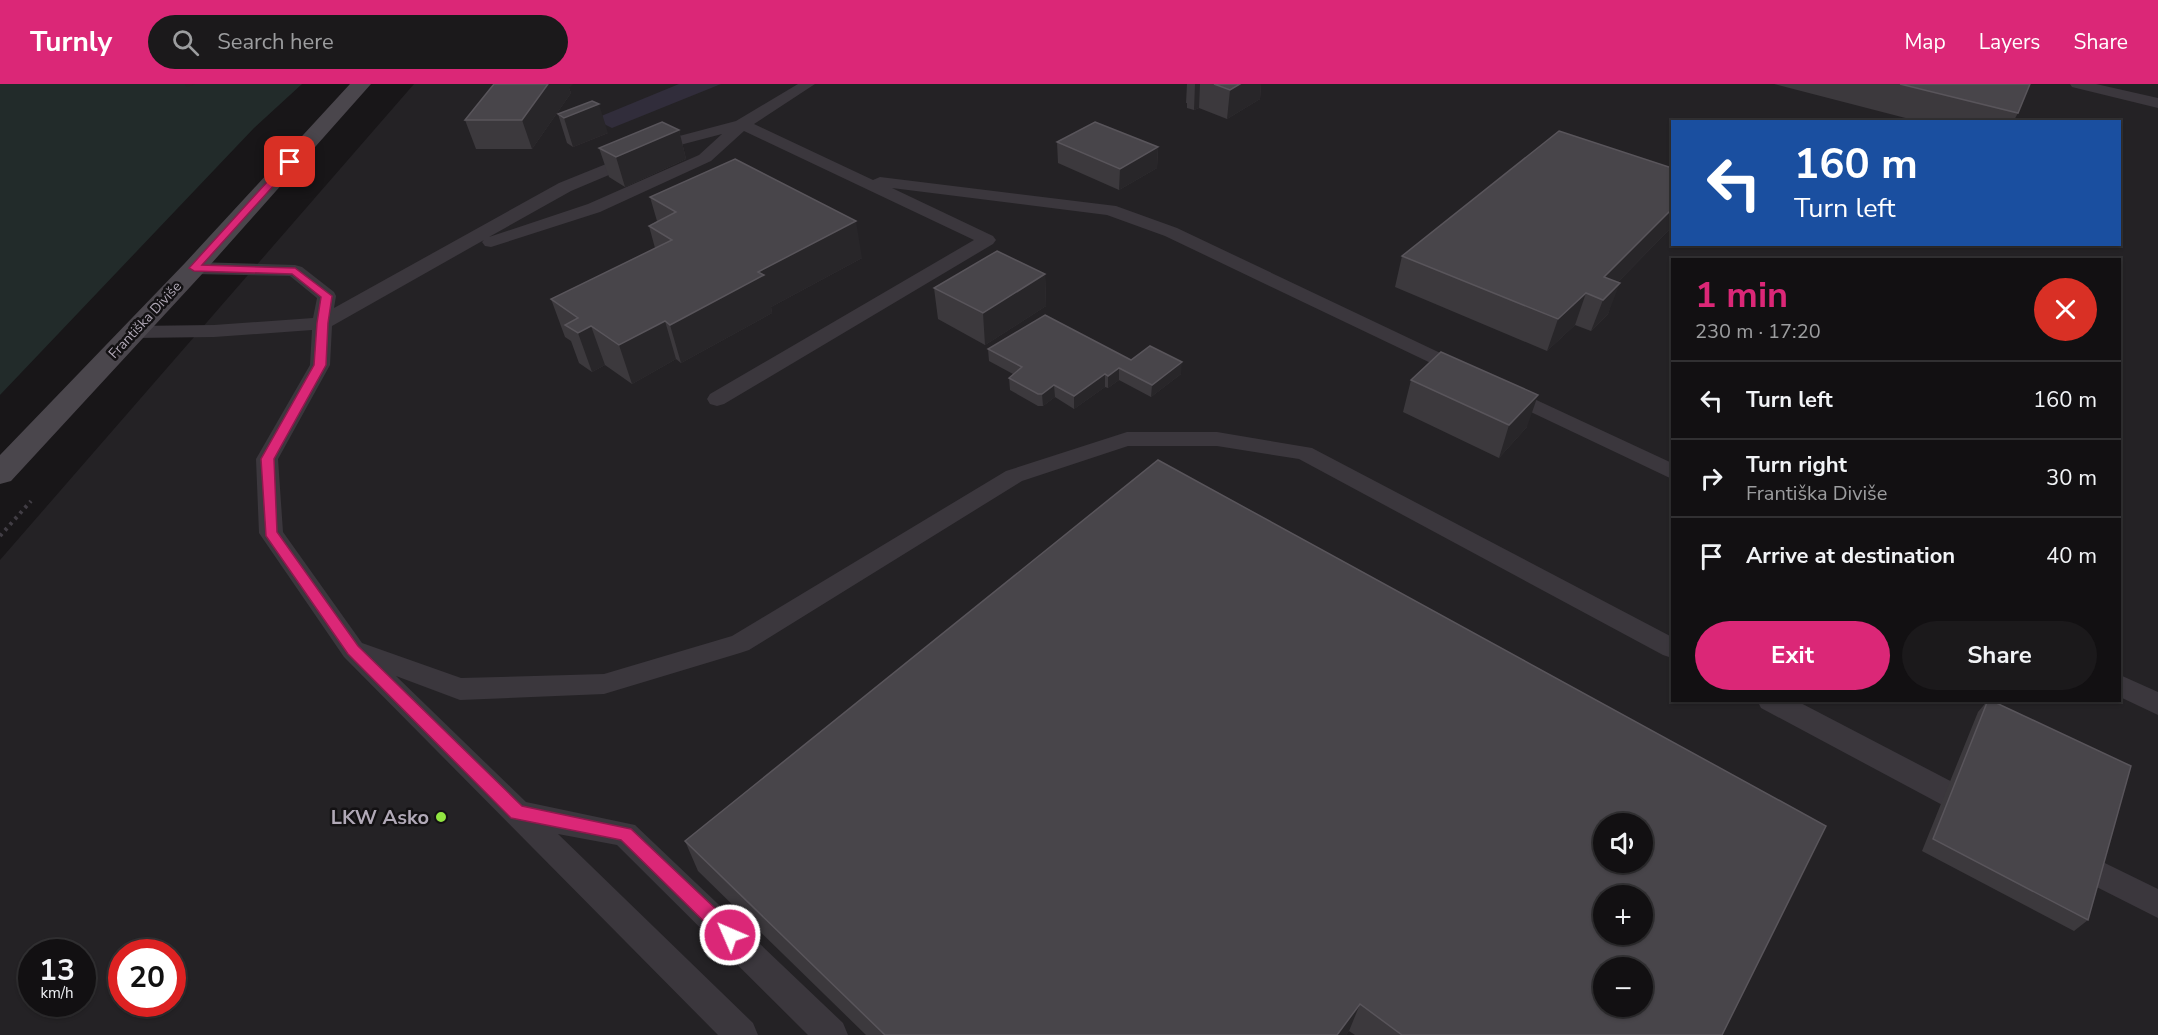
<!DOCTYPE html>
<html lang="en">
<head>
<meta charset="utf-8">
<style>
  :root { --surface:#121012; --page:#1b191b; --text:#f1f3f6; --muted:#9c9d9f; --line:#313032; --accent:#db2777 }
  body { margin:0; font-family:"Nunito Sans",sans-serif; background:var(--page); color:var(--text); height:100vh; display:flex; flex-direction:column; font-size:22px; white-space:nowrap }
  * { box-sizing:border-box; margin:0 }
  p { font-size:20px; color:var(--muted) }
  .icon { flex:none; width:33px; height:33px; fill:none; stroke:currentColor; stroke-width:2; stroke-linecap:round; stroke-linejoin:round }
  .map { position:relative; flex:1; overflow:hidden }
  .side { position:absolute; left:1671px; top:174px; width:450px; height:444px; display:flex; flex-direction:column; background:var(--surface); border-radius:0px; box-shadow:0 2px 4px #0004,0 0 0 2px var(--line) }
  .side>* { flex:none }
  .hud { position:absolute; left:1671px; top:36px; width:450px; height:126px; border-radius:0px; box-shadow:0 2px 4px #0004,0 0 0 2px var(--line); background:#1a4fa0; color:#fff; overflow:hidden }
  .buttons { position:absolute; left:1593px; top:729px; display:grid; gap:12px }
  .buttons a { display:grid; place-items:center; width:60px; height:60px; border-radius:50%; background:var(--surface); box-shadow:0 2px 4px #0004,0 0 0 2px var(--line); font-size:30px }
  .speed { position:absolute; left:18px; top:855px; display:flex; gap:12px; font-size:30px; font-weight:700; text-align:center }
  .speed>* { display:grid; place-content:center; width:78px; height:78px; border-radius:50%; background:var(--surface); box-shadow:0 2px 4px #0004,0 0 0 2px var(--line); line-height:1 }
  .speed small { font-size:15px; font-weight:400 }
  .speed .limit { border:9px solid #d22; background:#fff; color:#111 }
  .pin { position:absolute; display:grid; place-items:center; width:51px; height:51px; color:#fff; margin:-26px; border-radius:12px; box-shadow:0 3px 9px #0006 }
  .me { position:absolute; width:66px; margin:-33px; rotate:315deg; stroke-linejoin:round; filter:drop-shadow(0 0 4px #0008) }
  .turn { display:flex; align-items:center; gap:21px; height:126px; padding:0 24px; font-size:27px }
  .turn .icon { width:78px; height:78px; stroke-width:2.5 }
  .turn b { display:block; font-size:42px; line-height:51px }
  .round { display:grid; place-items:center; flex:none; width:63px; height:63px; border-radius:32px; background:var(--page) }
  .overview { display:flex; align-items:center; justify-content:space-between; height:102px; padding:0 24px }
  h1 { font-size:36px; font-weight:700; line-height:45px; color:var(--accent) }
  .primary-button { display:flex; gap:12px; margin-top:auto; padding:12px 24px }
  .primary-button a { flex:1; height:69px; border-radius:36px; background:var(--accent); color:#fff; font-size:24px; font-weight:700; line-height:69px; text-align:center }
  .primary-button a+a { background:var(--page); color:var(--text) }
  ul { padding:0; list-style:none }
  li { display:flex; align-items:center; gap:18px; height:78px; padding:0 24px; border-top:2px solid var(--line) }
  li div { flex:1 }
  li b { display:block; font-size:22px }
  li em { font-style:normal }
  header { display:flex; align-items:center; gap:36px; box-sizing:border-box; height:84px; padding:0 30px; background:var(--accent); color:#fff }
  header strong { font-size:28px }
  nav { display:flex; gap:33px; margin-inline-start:auto; font-size:21px }
  .search { width:420px; height:54px; background:var(--page); display:flex; align-items:center; gap:15px; box-sizing:border-box; padding:0 21px; border-radius:33px; color:var(--muted); font-size:22px }
  .map>svg:first-child { display:block }
  .built { fill:#242225; fill-rule:evenodd }
  .green { fill:#222b2a }
  .water { fill:#312d3b }
  .lines { fill:none; stroke-linecap:round; stroke-linejoin:round }
  .path { stroke:#413d44; stroke-width:4; stroke-dasharray:3 4.5; stroke-linecap:butt }
  .service { fill:#3b373d; fill-rule:evenodd }
  .secondary { fill:#4a464c; fill-rule:evenodd }
  .wall { fill:#3c393d }
  .shaded-wall { fill:#282629 }
  .building { fill:#48454a; stroke:#59555b; stroke-width:1.5; fill-rule:evenodd }
  .route { fill:#db2777; stroke:#8e194d; stroke-width:1.5 }
  .poi-dot { fill:#91e541; stroke:#131113; stroke-width:2 }
  .labels { text-anchor:middle; dominant-baseline:central; stroke-width:5; stroke-linejoin:round; paint-order:stroke }
  .far-street-label { font-size:14px; fill:#b1a9b7; stroke:#131113 }
  .near-poi-label { font-size:20px; font-weight:bold; fill:#b1a9b7; stroke:#131113; text-anchor:end }
</style>
</head>
<body>
<header>
<strong>Turnly</strong>
<div class="search"><svg class="icon" aria-label="search" viewBox="0 0 24 24"><circle cx="10" cy="10" r="6"/><path d="M15 15l6 6"/></svg>Search here</div>
<nav><a>Map</a><a>Layers</a><a>Share</a></nav>
</header>
<div class="map">
<svg width="2158" height="951" viewBox="0 0 2158 951">
  <rect width="100%" height="100%" fill="#181618"/>
  <path class="built" d="M414,0H2158V951H0V476ZM1672,38H2120V160H1672ZM1672,176H2120V616H1672ZM1604,740H1642V778H1604ZM1604,812H1642V850H1604ZM32,868H82V920H32ZM122,868H172V920H122ZM1604,884H1642V922H1604Z"/>
  <path class="green" d="M0,0H302L254,44L0,311Z"/>
  <path class="water" d="M679,0H721L612,44L594,35Z"/>
  <g class="lines">
    <path class="path" d="M0,452L31,417"/>
    <path class="service" d="M798,0H815L754,40L873,96L880,93L1116,122L1177,144L1472,284L1475,288L1472,292L1465,294L1458,292L1165,152L1107,131L892,104L993,152L996,156L993,160L724,320L717,322L710,320L707,315L710,310L974,156L744,47L711,77L600,128L491,163L485,162L482,158L484,156L332,242L330,281L278,375L283,448L362,559L461,594L604,590L732,552L1006,387L1127,348H1217L1312,364L1672,553V574L1663,571L1299,375L1217,362H1128L1022,397L749,566L740,569L604,610L460,616L396,592L526,718L635,741L843,939L848,951H808L617,761L558,750L753,939L758,951H718L344,573L259,449L256,375L310,281L312,246L214,253L134,254L127,252L124,248L127,244L134,242L214,241L313,234L317,214L290,192L194,190L188,188L185,184L188,180L194,178L295,181L302,183L334,208L336,212L334,224L559,99L668,55L736,37ZM722,50L699,71L588,120L489,153L571,107L680,61Z
      M2070,0H2096L2158,14V24L2072,3Z
      M1504,301L1672,379V395L1497,312L1494,307L1497,302Z
      M2120,591L2158,608V631L2120,613Z
      M1757,616H1795L1983,714L1987,723L1983,732L1973,735L1963,732L1761,624Z
      M2072,763L2158,805V834L2061,785L2057,776L2061,767Z"/>
    <path class="secondary" d="M350,0H371L203,189L11,397L0,400V371L185,179Z"/>
  </g>
  <path class="wall" d="M1187,0H1261L1260,15L1227,35L1199,24L1194,26L1187,24V19H1186Z
    M1774,0H2030L2018,29L2013,38H1921Z
    M569,4L571,9L532,65H476L465,36Z
    M558,30L608,49L573,63L567,59Z
    M679,46L686,75L625,103L609,93L599,64Z
    M1057,58L1158,63L1157,84L1119,106L1058,79Z
    M650,113L862,174L771,223L772,229L681,279L676,275L632,300L605,281L592,288L579,279L571,257L565,253L551,215L655,164L649,142L657,137Z
    M1672,143L1618,198L1608,230L1591,247L1575,241L1547,267L1395,203L1402,172Z
    M1045,190L1046,222L985,261L938,235L934,204Z
    M988,265L1131,276L1181,290L1151,313L1119,296L1108,304L1105,303L1074,325L1055,313L1043,322H1038L1010,306L1009,294L1013,290L989,277Z
    M1411,296L1527,343L1499,374L1403,328Z
    M1988,616L2088,836L2074,847L1922,767L1978,628Z
    M685,757L1722,951H1355L1349,947L1346,951H866L698,787Z"/>
  <path class="shaded-wall" d="M185,0H195L187,3Z
    M548,0H573L569,4L571,9L532,65L522,36Z
    M1195,0H1200L1199,24L1194,26Z
    M1240,0H1261L1260,15L1227,35L1230,6Z
    M599,20L608,49L573,63L564,34Z
    M679,46L686,75L625,103L616,73Z
    M1158,63L1157,84L1119,106L1120,85Z
    M1672,125V143L1601,215L1604,193Z
    M856,137L862,174L771,223L772,229L681,279L670,241L758,188Z
    M1045,190L1046,222L985,261L983,229Z
    M1620,199L1608,230L1591,247L1603,216Z
    M1586,209L1575,241L1547,267L1558,235Z
    M665,237L676,275L632,300L619,261Z
    M591,242L605,281L592,288L578,249Z
    M1182,278L1181,290L1151,313L1152,301Z
    M1119,284V296L1108,304V292Z
    M1105,290V303L1074,325V312Z
    M1054,301L1055,313L1043,322L1042,310Z
    M1538,311L1527,343L1499,374L1509,341Z
    M1360,920L1349,947L1346,951H1337Z"/>
  <path class="building" d="M494,0H548L522,36H465Z
    M1214,0H1240L1230,6Z
    M1900,0H2030L2018,29Z
    M592,17L599,20L564,34L558,30Z
    M662,38L679,46L616,73L599,64Z
    M1095,38L1158,63L1120,85L1057,58Z
    M1559,47L1672,84V125L1604,193L1620,199L1603,216L1586,209L1558,235L1402,172Z
    M735,75L856,137L758,188L764,191L670,241L665,237L619,261L591,242L578,249L565,241L578,234L551,215L672,156L649,142L676,128L650,113Z
    M997,167L1045,190L983,229L934,204Z
    M1045,231L1131,276L1150,262L1182,278L1152,301L1119,284L1108,292L1105,290L1074,312L1054,301L1042,310H1038L1009,294L1022,283L988,265Z
    M1441,268L1538,311L1509,341L1411,296Z
    M1158,376L1826,742L1722,951H1402L1360,920L1337,951H885L685,757ZM1604,740H1642V778H1604ZM1604,812H1642V850H1604ZM1604,884H1642V922H1604Z
    M1988,616H1990L2131,682L2088,836L1933,755Z"/>
  <path class="route" d="M287,76L295,78L202,181L295,184L332,212L328,239L326,281L274,375L277,448L358,562L522,722L631,745L737,845L739,851L737,857L730,859L724,857L621,756L511,734L348,570L266,452L261,375L314,281L317,239L321,213L292,190L194,187L189,184Z"/>
  <circle class="poi-dot" cx="441" cy="733" r="6"/>
  <g class="labels">
    <g class="far-street-label">
      <text transform="translate(145 236) rotate(-47)">Františka Diviše</text>
    </g>
    <g class="near-poi-label">
      <text x="429" y="733">LKW Asko</text>
    </g>
  </g>
</svg>
<div class="buttons">
<a><svg class="icon" aria-label="sound" viewBox="0 0 24 24"><path d="M4 9h4l5-4v14l-5-4H4zM17 9q2 3 0 6"/></svg></a>
<a>+</a>
<a>−</a>
</div>
<div class="speed"><div>13<small>km/h</small></div><div class="limit">20</div></div>
<div class="pin" style="left:290px;top:78px;background:#d93025"><svg class="icon" aria-label="arrive" viewBox="0 0 24 24"><path d="M6 21V4h12l-3 4 3 4H6"/></svg></div>
<svg class="me" style="left:730px;top:851px" viewBox="-20 -20 40 40"><circle r="17" fill="#db2777" stroke="#fff" stroke-width="3"/><path d="M0-11L8 9 0 5-8 9z" fill="#fff"/></svg>
<div class="hud">
<div class="turn"><svg class="icon" aria-label="left" viewBox="0 0 24 24"><path d="M17 20v-9H6M10 6l-5 5 5 5"/></svg><div><b>160 m</b>Turn left</div></div>
</div>
<section class="side">
<div class="overview"><div><h1>1 min</h1><p>230 m · 17:20</p></div><a class="round" style="background:#d93025;color:#fff"><svg class="icon" aria-label="close" viewBox="0 0 24 24"><path d="M6 6l12 12M18 6L6 18"/></svg></a></div>
<ul>
<li><svg class="icon" aria-label="left" viewBox="0 0 24 24"><path d="M17 20v-9H6M10 6l-5 5 5 5"/></svg><div><b>Turn left</b></div><em>160 m</em></li>
<li><svg class="icon" aria-label="right" viewBox="0 0 24 24"><path d="M7 20v-9h11M14 6l5 5-5 5"/></svg><div><b>Turn right</b><p>Františka Diviše</p></div><em>30 m</em></li>
<li><svg class="icon" aria-label="arrive" viewBox="0 0 24 24"><path d="M6 21V4h12l-3 4 3 4H6"/></svg><div><b>Arrive at destination</b></div><em>40 m</em></li>
</ul>
<div class="primary-button"><a>Exit</a><a>Share</a></div>
</section>
</div>
</body>
</html>
